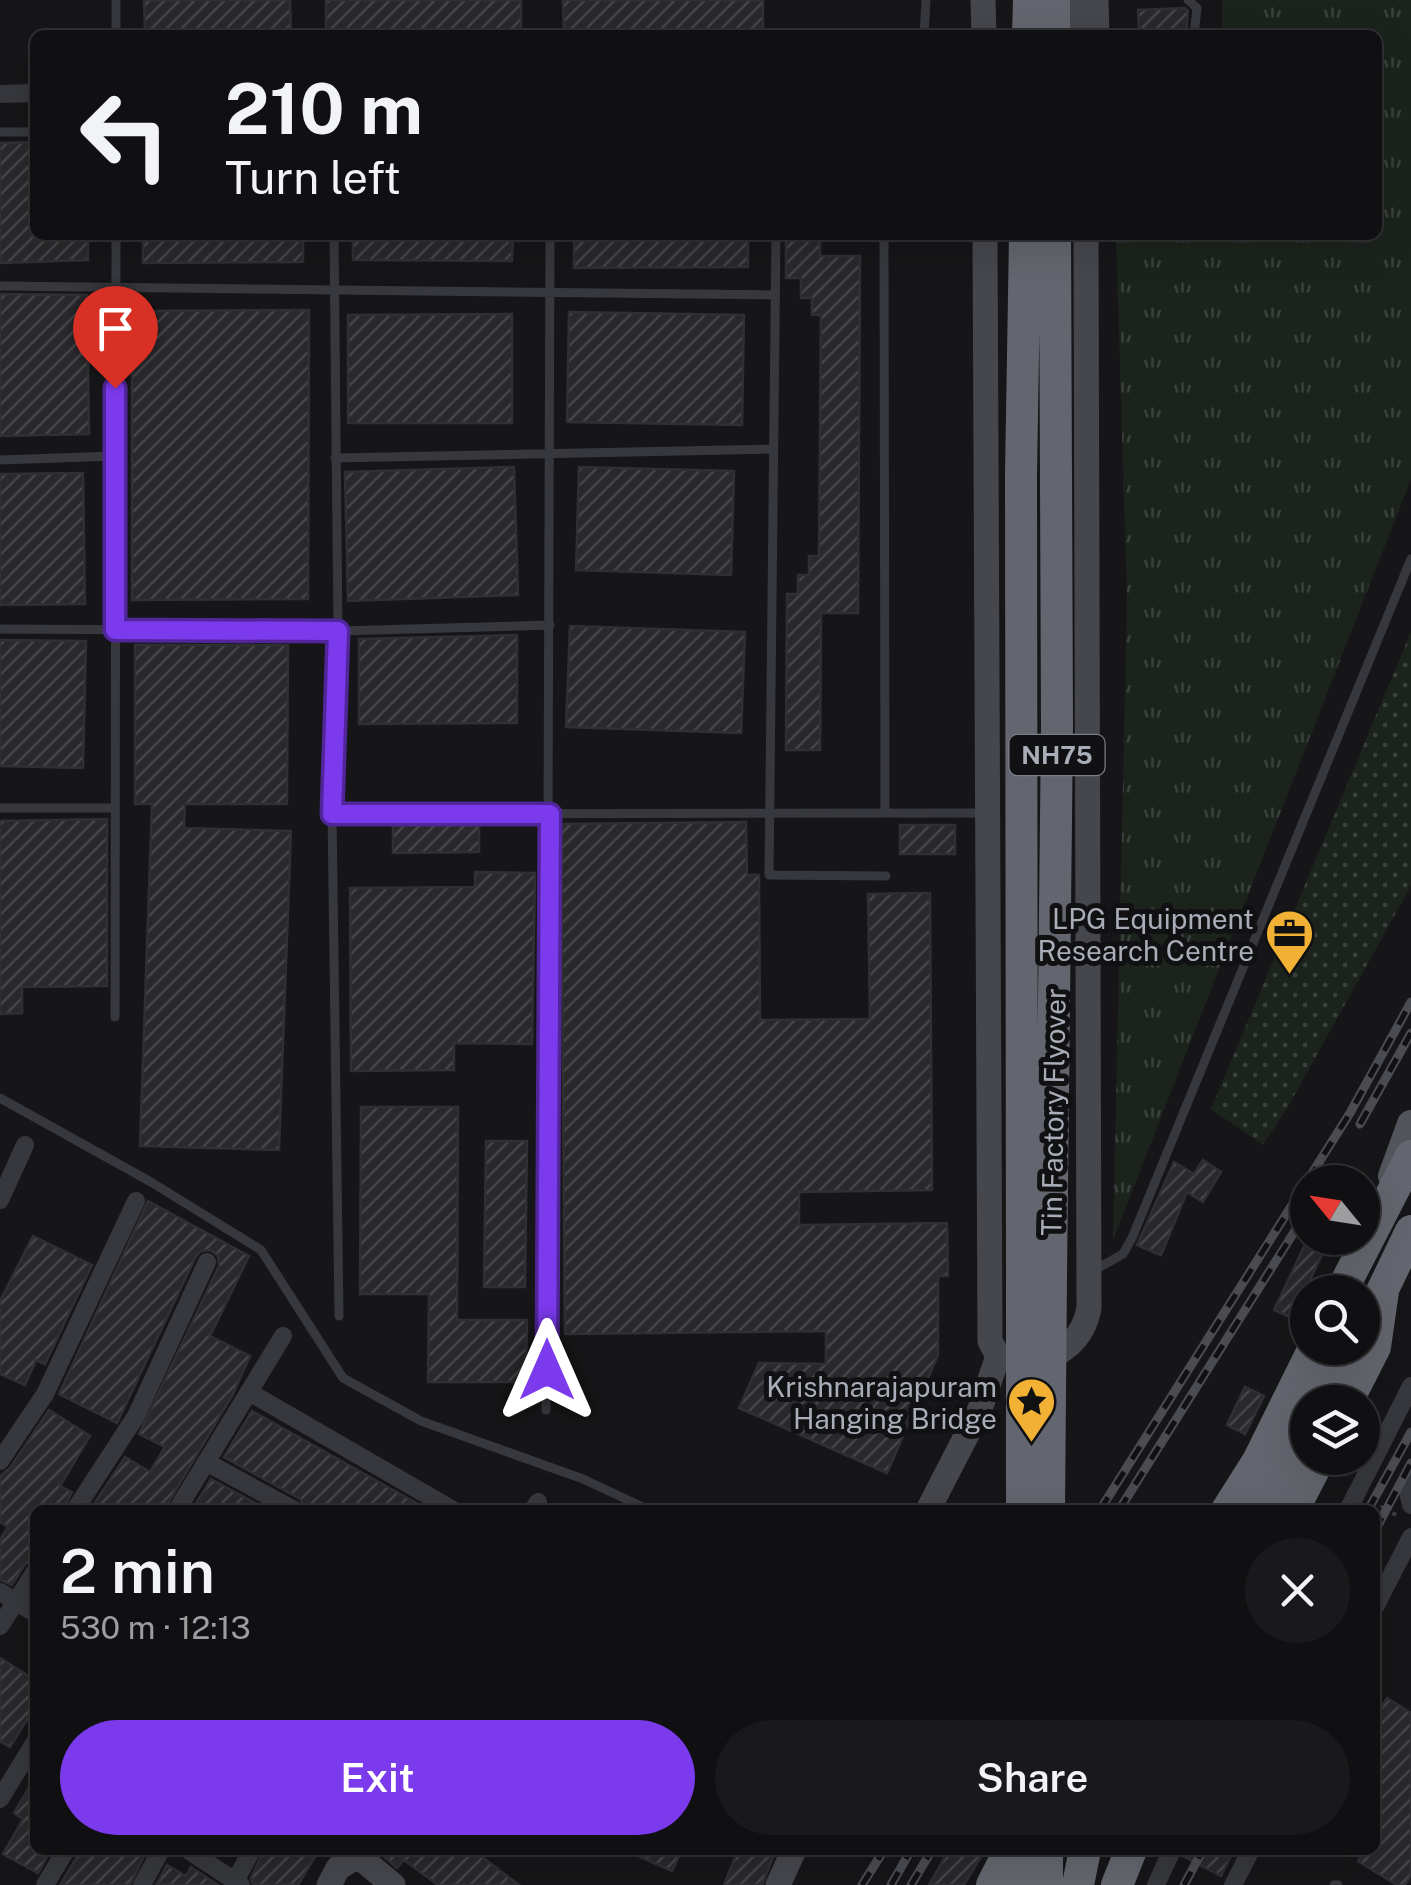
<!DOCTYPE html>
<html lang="en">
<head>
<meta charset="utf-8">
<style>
  :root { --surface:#101012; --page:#19191b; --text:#f1f3f6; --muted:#9c9d9f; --line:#303032; --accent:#7c3aed }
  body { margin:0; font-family:"Public Sans",sans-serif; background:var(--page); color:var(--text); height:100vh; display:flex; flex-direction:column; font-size:38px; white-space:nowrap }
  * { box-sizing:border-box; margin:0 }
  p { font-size:32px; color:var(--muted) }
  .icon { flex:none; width:55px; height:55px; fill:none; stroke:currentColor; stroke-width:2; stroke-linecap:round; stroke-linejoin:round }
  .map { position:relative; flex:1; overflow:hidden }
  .drawer { position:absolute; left:30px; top:1505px; width:1350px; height:350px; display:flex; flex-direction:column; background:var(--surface); border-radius:15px; box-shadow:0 10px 40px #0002,0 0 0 2px var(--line) }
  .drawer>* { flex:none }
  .guide { position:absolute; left:30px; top:30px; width:1352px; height:210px; border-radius:15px; box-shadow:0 10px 40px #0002,0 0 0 2px var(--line); background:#101012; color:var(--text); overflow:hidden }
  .needle { width:65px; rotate:300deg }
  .buttons { position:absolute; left:1290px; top:1165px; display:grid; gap:20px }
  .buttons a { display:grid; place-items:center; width:90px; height:90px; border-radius:50%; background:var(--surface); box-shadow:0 10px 40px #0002,0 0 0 2px var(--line); font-size:50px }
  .pin { position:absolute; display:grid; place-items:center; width:85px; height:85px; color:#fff; margin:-102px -42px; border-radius:50% 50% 50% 0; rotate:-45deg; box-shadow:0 0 10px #0007 }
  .pin .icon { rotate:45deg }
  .me { position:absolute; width:110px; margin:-55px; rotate:0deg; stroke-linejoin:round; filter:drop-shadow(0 0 8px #0008) }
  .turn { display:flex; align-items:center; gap:35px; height:210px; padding:0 30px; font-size:45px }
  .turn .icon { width:130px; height:130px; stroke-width:2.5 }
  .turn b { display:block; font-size:70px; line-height:85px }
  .round { display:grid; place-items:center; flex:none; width:105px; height:105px; border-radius:52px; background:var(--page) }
  .head { display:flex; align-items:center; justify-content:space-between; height:170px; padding:0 30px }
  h1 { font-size:60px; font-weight:600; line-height:75px }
  .action { display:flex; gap:20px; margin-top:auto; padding:20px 30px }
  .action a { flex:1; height:115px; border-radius:60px; background:var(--accent); color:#fff; font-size:40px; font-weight:600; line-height:115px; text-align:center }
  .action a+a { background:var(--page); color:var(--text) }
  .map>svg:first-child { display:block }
  .grass { fill:url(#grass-tufts) }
  .park { fill:url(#park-dots) }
  .building { fill:url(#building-hatch); stroke:#303034; stroke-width:2.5 }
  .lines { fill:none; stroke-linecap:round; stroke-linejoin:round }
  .path { stroke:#3d3f44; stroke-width:4; stroke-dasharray:5 8; stroke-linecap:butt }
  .lane { stroke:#37383d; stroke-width:9 }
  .street { stroke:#37383d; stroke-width:18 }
  .secondary { stroke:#45474d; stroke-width:25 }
  .primary { stroke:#53555c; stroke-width:28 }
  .highway { stroke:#63666e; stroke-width:32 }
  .rail-casing { stroke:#4a4c52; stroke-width:9 }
  .rail { stroke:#111113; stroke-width:5; stroke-dasharray:15; stroke-linecap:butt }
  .highway-bridge { stroke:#63666e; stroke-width:32 }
  .route-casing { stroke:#51269a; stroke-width:25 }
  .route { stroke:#7c3aed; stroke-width:18 }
  .labels { text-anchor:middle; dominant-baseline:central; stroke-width:10; stroke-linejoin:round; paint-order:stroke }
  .shield { fill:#111113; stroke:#7b7e86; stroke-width:2.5 }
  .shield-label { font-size:25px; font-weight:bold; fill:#a8adb8 }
  .poi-label { font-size:28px; fill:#a8adb8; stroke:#111113; text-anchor:end }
  .street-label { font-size:28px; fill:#a8adb8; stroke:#111113 }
</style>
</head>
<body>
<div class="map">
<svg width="1411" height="1885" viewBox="0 0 1411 1885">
  <defs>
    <pattern id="grass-tufts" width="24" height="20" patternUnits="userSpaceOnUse" patternTransform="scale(2.5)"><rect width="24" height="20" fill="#1c231d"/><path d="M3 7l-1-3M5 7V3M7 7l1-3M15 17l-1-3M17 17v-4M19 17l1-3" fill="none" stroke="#3a403c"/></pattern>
    <pattern id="park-dots" width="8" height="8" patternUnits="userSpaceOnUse" patternTransform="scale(2.5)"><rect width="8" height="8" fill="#1c231d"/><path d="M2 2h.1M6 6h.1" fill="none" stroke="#3a403c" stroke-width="1.8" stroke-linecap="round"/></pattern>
    <pattern id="building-hatch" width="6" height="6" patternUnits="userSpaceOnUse" patternTransform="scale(2.5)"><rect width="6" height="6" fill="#29292c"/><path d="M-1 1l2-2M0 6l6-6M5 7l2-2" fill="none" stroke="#454548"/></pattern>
  </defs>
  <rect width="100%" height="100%" fill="#161618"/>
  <path class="grass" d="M1222,0H1411V479L1113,1240L1127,597L1116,235H1378V35H1222Z"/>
  <path class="park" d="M1411,632V886L1285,1112L1263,1145L1211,1109Z"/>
  <path class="building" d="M144,0H290L291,35H145Z
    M326,0H521V35H326Z
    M563,0H763V35H564Z
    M1185,8L1188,11L1186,35H1139L1138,10Z
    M35,142V235H88V260L0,263V143Z
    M143,235H303V262L143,263Z
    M353,235H513L512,261L353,260Z
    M574,235H748V267L574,268Z
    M786,235H820V256H860L858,613H821L820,750H786L787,594H798V575H809V556H819L821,315H812V298H801V278H786Z
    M0,294L87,295L89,434L0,436Z
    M309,310L308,599L132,600V311Z
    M569,312L744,315L742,425L567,422Z
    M512,314V423H348V315Z
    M514,467L518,595L348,601L345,472Z
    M579,467L734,471L731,575L576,570Z
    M83,473L85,604L0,605V474Z
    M570,626L745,632L741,733L566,727Z
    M517,635V723L359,724V639Z
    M0,640L86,641L83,768L0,766Z
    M135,645H288L287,804H185L184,828L291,831L279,1150L140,1146L152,804H135Z
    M107,819V986L22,987V1013L0,1014V821Z
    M393,822H479V852L393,853Z
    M746,822L747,875H759L760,1020L870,1019L868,894L930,893L932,1190L799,1192V1225L947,1223L948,1276H938V1355L887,1473L739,1408L759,1363L826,1364V1331L565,1334L561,824Z
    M900,825H955V854H900Z
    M475,872L535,873L532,1044L454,1043V1070L351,1071L350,888L475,887Z
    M361,1107H458L457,1320H527L526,1382H428L429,1294H360Z
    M486,1141H527L525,1287H484Z
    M1203,1160L1221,1172L1203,1202L1187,1192L1161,1255L1137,1245L1174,1162L1194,1174Z
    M148,1201L249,1256L210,1336L250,1356L233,1394L164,1510H90L125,1457L150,1472L165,1447L139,1434L219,1266L218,1256L211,1250L201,1251L196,1256L117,1423L59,1394Z
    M33,1236L92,1265L45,1364L36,1360L25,1385L0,1374V1301Z
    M1308,1238H1330L1292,1318L1274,1310Z
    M1245,1387L1264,1396L1245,1434L1227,1425Z
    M49,1410L90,1436L60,1486L72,1492L63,1510H35V1560L25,1564L12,1585L0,1580V1540L8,1527L0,1522V1476L10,1468Z
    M252,1411L418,1504L415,1510H306L300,1499L224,1457Z
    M211,1479L268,1510H192Z
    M0,1658L35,1680V1707L10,1747L0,1741Z
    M1387,1698L1411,1713V1875L1405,1885H1397L1358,1861L1365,1850H1375V1717Z
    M35,1777V1850H51L38,1873L3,1854L23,1819L14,1813Z
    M81,1850H147L130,1885H60Z
    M264,1850H319L298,1885H253L251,1878Z
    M376,1850H473L519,1885H438L404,1860L397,1868Z
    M625,1850H682L672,1871Z
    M738,1850H776L762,1885H724Z
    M949,1850H985L964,1885H929Z
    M1184,1850H1234L1221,1876L1183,1856Z
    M167,1865L186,1876L191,1867L218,1885H156Z"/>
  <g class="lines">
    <path class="path" d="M1375,1519L1382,1507L1396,1515"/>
    <path class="lane" d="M116,0V35
      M1188,0L1197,8L1194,35
      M924,35L926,0
      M0,132H35
      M334,235L338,631L332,814L339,1316
      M776,235L769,875L886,876
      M884,235L885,813
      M0,286L775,295
      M335,458L773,449
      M0,460L115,456
      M0,629L338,631L550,625
      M0,808H115
      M332,814L986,813
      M115,1017L116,235
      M0,1098L151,1182L261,1250L343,1378L421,1421L583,1479L649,1510
      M1093,1271L1123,1254L1132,1238L1411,559
      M546,1410L550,235
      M1334,1885H1338"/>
    <path class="street" d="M0,94L35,93
      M0,1200L25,1145
      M249,1392L453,1510
      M0,1461L45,1394L136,1201
      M206,1462L294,1510
      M1411,1473L1406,1483L1411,1505
      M75,1510L136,1416L207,1262
      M177,1510L283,1336
      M533,1510L538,1502
      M1348,1510L1411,1386
      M0,1592L35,1613
      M1375,1607L1411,1537
      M0,1626L35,1572
      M0,1799L35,1742
      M188,1850L241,1885
      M45,1885L66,1850
      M142,1885L161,1850
      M233,1885L252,1850
      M1156,1885L1172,1850
      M1233,1885L1251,1850"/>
    <path class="secondary" d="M983,0L984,35
      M1079,0V35
      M1096,0L1097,35
      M985,235L990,1341L998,1356L1037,1365C1065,1350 1083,1340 1089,1308L1086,235
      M928,1510L980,1409L998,1356
      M329,1885L338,1868L358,1856L393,1885
      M778,1885L794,1850"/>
    <path class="primary" d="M1392,1176L1411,1124"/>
    <path class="highway" d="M1054,0V35
      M1028,35L1029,0
      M1022,1276L1021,475L1025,235
      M1051,1276L1057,726L1055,235
      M1341,1292L1411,1156
      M1374,1308L1411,1231
      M1320,1402L1349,1348
      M1347,1402L1375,1347L1383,1291
      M1227,1510L1258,1461L1314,1348
      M1261,1510L1308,1429
      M1293,1510L1320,1458
      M992,1885L1010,1850
      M1078,1885L1085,1850
      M1117,1885L1131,1850"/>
    <defs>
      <path id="rail" d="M1360,1124L1411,1033
        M1100,1510L1350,1113L1411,1002
        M1119,1510L1308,1210
        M1368,1510L1411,1432
        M1375,1531L1411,1463
        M862,1885L884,1850
        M891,1885L911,1850
        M911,1885L932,1850
        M1184,1885L1203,1850"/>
    </defs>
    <use href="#rail" class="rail-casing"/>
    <use href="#rail" class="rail"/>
    <path class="highway-bridge" d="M1022,1276V1510
      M1049,1510L1051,1276
      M1020,1885V1850
      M1047,1885V1850"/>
  </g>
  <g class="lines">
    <defs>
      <path id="route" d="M115,388V630L338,631L332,814H550L547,1370"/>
    </defs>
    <use href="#route" class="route-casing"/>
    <use href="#route" class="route"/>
  </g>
  <defs>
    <symbol id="office-pin" viewBox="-11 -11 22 30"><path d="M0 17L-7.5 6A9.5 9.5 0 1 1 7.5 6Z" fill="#f2b134" stroke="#111113"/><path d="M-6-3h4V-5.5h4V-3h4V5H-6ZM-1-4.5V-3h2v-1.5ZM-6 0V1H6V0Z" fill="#111"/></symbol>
    <symbol id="sight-pin" viewBox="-11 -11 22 30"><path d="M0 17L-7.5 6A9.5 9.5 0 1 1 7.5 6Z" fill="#f2b134" stroke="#111113"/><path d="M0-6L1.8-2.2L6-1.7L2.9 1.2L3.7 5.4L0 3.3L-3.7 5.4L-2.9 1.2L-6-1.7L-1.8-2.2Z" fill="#111"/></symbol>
  </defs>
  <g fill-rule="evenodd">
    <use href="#office-pin" x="1262" y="906" width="55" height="75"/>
    <use href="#sight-pin" x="1004" y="1374" width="55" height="75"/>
  </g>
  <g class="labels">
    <rect class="shield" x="1009.5" y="735" width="95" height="40" rx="8"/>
    <g class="shield-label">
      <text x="1057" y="755">NH75</text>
    </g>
    <g class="poi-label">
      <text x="1254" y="918">LPG Equipment<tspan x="1254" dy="32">Research Centre</tspan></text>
      <text x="997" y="1386">Krishnarajapuram<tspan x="997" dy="32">Hanging Bridge</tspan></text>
    </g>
    <g class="street-label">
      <text transform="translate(1053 1112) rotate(-89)">Tin Factory Flyover</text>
    </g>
  </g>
</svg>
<div class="buttons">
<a><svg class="needle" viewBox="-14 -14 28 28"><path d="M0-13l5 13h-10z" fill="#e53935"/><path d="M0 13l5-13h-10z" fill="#9c9d9f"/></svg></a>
<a><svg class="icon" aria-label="search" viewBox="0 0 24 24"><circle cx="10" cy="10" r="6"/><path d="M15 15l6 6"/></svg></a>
<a><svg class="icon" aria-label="layers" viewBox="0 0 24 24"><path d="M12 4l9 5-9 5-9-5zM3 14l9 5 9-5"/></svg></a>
</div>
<div class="pin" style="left:115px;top:388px;background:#d93025"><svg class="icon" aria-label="arrive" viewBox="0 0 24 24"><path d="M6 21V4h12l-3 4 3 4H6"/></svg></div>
<svg class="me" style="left:547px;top:1370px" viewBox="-20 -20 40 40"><path d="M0-17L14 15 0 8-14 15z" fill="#7c3aed" stroke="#fff" stroke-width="4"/></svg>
<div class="guide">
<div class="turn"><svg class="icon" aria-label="left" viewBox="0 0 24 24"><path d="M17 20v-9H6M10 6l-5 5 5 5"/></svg><div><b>210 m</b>Turn left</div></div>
</div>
<section class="drawer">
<div class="head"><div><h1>2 min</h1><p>530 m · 12:13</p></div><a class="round"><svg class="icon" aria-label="close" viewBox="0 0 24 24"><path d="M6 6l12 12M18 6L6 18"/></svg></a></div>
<div class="action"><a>Exit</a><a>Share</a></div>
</section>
</div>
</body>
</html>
